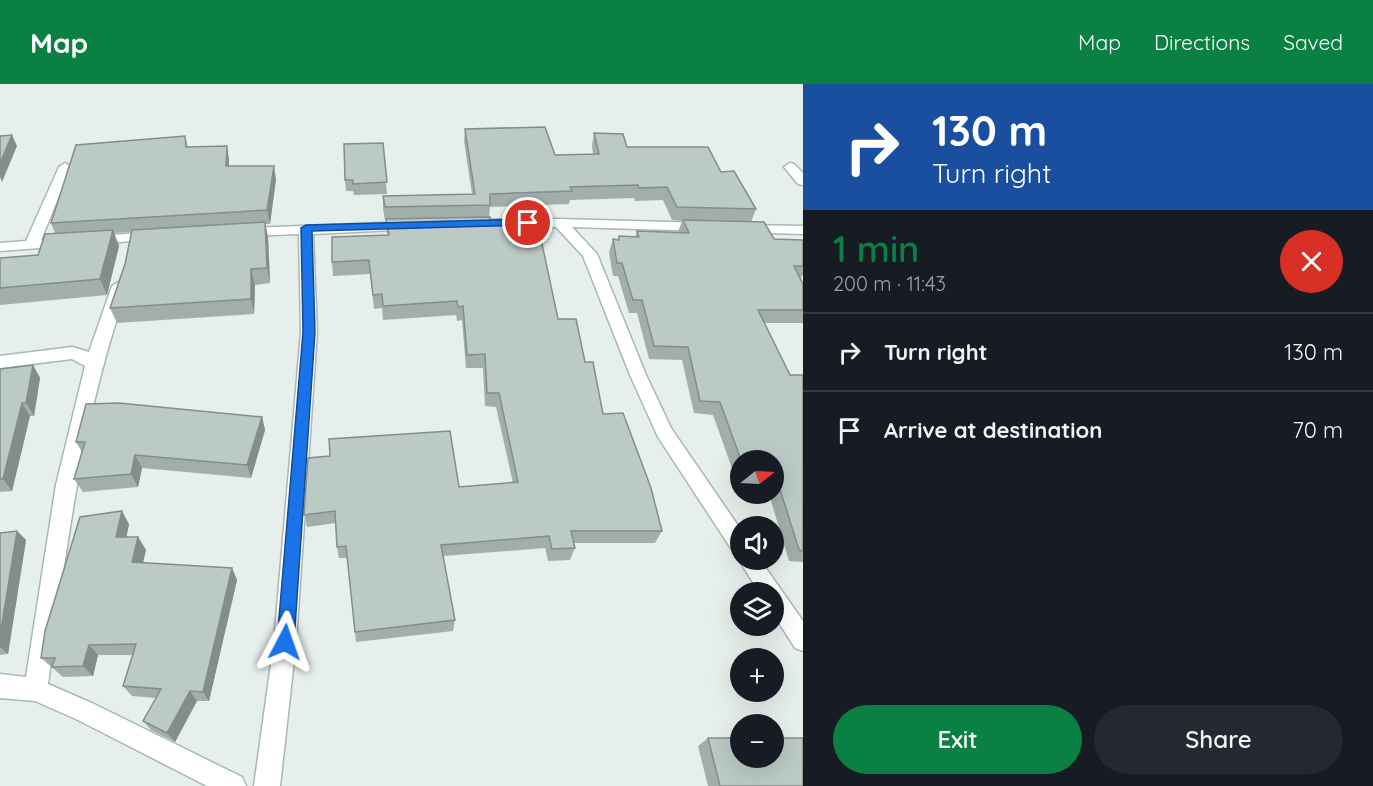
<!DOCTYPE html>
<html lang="en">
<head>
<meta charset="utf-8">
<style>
  :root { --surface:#171b24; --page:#242831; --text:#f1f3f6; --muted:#9ea1a6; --line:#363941; --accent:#0b8043 }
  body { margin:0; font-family:Quicksand,sans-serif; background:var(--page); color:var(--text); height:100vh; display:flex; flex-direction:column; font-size:22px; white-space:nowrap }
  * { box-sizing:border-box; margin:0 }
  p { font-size:20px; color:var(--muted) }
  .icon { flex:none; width:33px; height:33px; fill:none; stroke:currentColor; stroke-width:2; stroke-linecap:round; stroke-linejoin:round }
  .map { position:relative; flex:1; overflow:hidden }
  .panel { display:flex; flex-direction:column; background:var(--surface); width:570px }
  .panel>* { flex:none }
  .guide { background:#1a4fa0; color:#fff; overflow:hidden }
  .needle { width:39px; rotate:72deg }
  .buttons { position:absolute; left:730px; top:366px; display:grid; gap:12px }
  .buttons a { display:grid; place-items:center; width:54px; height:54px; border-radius:50%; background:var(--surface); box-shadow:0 6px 24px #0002; font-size:30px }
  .pin { position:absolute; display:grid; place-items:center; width:51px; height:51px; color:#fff; margin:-26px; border:3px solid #fff; border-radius:50%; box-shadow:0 2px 6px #0007 }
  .me { position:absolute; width:66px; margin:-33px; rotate:4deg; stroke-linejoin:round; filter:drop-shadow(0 0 4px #0008) }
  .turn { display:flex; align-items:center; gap:21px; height:126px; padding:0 30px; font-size:27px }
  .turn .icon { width:78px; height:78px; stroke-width:2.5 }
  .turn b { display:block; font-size:42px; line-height:51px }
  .round { display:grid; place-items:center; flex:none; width:63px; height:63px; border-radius:32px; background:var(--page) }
  .summary { display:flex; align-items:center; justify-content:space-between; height:102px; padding:0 30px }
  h1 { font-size:36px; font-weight:600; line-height:45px; color:var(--accent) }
  .cta { display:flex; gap:12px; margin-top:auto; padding:12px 30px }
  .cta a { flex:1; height:69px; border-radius:36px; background:var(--accent); color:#fff; font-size:24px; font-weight:600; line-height:69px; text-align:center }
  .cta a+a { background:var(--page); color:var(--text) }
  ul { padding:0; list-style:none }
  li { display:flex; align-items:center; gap:18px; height:78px; padding:0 30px; border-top:2px solid var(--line) }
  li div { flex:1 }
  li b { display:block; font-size:22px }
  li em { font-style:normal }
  header { display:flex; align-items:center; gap:36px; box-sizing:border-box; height:84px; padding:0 30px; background:var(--accent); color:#fff }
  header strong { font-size:28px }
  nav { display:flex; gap:33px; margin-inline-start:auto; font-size:21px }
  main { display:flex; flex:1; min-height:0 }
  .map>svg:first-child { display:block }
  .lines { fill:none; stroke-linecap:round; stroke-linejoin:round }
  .minor-casing { stroke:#a8b8b2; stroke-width:3 }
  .minor { fill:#fff; fill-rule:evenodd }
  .wall { fill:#a1aea9 }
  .shaded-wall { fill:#838d89 }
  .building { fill:#bbcac4; stroke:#838d89; stroke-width:1.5 }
  .route { fill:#1a73e8; stroke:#114b97; stroke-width:1.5 }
</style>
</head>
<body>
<header>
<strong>Map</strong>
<nav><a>Map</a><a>Directions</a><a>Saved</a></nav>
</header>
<main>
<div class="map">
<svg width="803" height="702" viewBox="0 0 803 702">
  <rect width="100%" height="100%" fill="#e6efeb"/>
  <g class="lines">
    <defs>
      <path id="minor" d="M65,79L71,83L41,156L154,148L161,152L159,155L0,167V159L26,157L59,83Z
        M790,79L794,80L803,89V101L798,100L784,83Z
        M560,135L705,139L712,143L705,147L572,143L597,170L646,291L671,344L741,446V476H760L803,537V567L795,564L774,531V508H759L739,476L741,472L734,469L658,353L630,291L583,172L556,143L469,144L462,140L469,136Z
        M411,138L416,139L418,142L416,145L313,150L317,248L296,558L280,702H254L274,558L301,248L299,150L244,152L237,148L244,144Z
        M745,141L803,142V150L740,148L738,145Z
        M120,197L128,202C82,331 66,465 48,600L94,620L242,693L246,702H207L78,636L35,617L0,614V590L26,593L56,401L85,282L72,275L0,284V272L72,263L89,268L112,202Z"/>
    </defs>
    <use href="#minor" class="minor-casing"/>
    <use href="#minor" class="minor"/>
  </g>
  <path class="wall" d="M465,45L555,71L593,70L592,62L594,49L627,63L721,88L756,125L751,138L774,155L803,156V191L800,195L803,200V239H765L790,291H803V478L789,477L769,410H774V376H741V390H734L713,331L694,329L682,276L649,275L637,229H629L618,192H613L609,168L613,155L618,156L619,152L635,153L637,147L678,148L682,137L672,136L663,116L635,117L634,114L570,116L569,120L490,123L489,133L490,139L558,235L585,278L603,330L662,447L655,459H573L575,464L570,476L548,477L545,464L443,472L455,536L453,547L356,558L347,474H339L337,463L336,439L307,443L304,427L459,403L513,399L496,323L485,322L483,284H466L462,236L457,237L456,231L383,236L382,224L374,225L370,190L333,192L332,178L387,151L386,136H385L383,125V112L472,110L464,57Z
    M185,52L188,63L229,75V82L276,95L270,140H265L268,153L270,199L255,201L254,230L117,239L110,224L125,180L132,148L114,149L119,162L107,211L0,221V174L38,171L55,149L51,139Z
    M383,59L387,110L354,111L353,107H346L345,96Z
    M33,281L40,294L34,332H30L12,407L0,408V285Z
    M262,333L265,346L251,394L142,384L138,403L83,408L74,395L82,368L76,358Z
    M129,440L126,453H138L146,466L143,479L232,484L237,496L209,617H197L175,658L151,646L143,637L156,614L132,612L123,602L133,571H98L93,592L63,593L41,574Z
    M17,447L26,456L8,570L0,571V449Z
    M708,654L803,702H708L698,662Z"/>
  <path class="shaded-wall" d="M12,51L17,62L2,98L0,93V79Z
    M227,62L229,75V96L226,82Z
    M274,82L276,95L270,140L267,126Z
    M265,138L268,153L270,199L267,184Z
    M113,146L119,162L107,211L100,195Z
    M251,185L255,201L254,230L251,215Z
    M33,281L40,294L34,332L26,319Z
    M22,319L30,332L12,407L3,395Z
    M262,333L265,346L251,394L247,381Z
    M135,371L142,384L138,403L131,390Z
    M122,427L129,440L124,466L116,453Z
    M17,447L26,456L8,570L0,563V552Z
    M138,453L146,466L140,490L132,478Z
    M232,484L237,496L209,617L203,608Z
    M89,561L98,571L93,592L83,582Z
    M190,607L197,617L175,658L167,649Z"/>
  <path class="building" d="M545,43L555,71L599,70L594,49L623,50L627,63H708L721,88L734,87L756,125L677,123L667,103L639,104L638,101L570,103L572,107L490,110V121L385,123L383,112L475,110L465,45Z
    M12,51L0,79V52Z
    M185,52L186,63L227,62L226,82H274L267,126L51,139L76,61Z
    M383,59L387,98L353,100V96H345L344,60Z
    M490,133V139L538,141L558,235H576L585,278H593L603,330L623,329L651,404L662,447H571L575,464L552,465L549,452L441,461L455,536L355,548L346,462L337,463L335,427L304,431L308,374L330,372L329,355L450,347L459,403L518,398L499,309H487L485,270L467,271L463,222L458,223L457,217L383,222L382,210L373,211L369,176L332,178V153L389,151L386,135Z
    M683,136L764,138L774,155L803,156V182H794L803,200V226H758L790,291H803V467L799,466L774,386V376H741L720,318L700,317L688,263L654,262L642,216H633L622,179H617L613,155L619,156V152L639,153L637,147L689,149Z
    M265,138L267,184L251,185V215L110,224L125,180L132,146Z
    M113,146L100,195L0,204V174L38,171L45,150Z
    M33,281L26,319H22L3,395H0V285Z
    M119,319L262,333L247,381L135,371L131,390L74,395L85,358H76L86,320Z
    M122,427L116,453H138L132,478L232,484L203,608L190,607L167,649L143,637L161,605L123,602L136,560L89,561L83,582L52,583L55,574H41L45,547L80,433Z
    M17,447L0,552V449Z
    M708,654H741V674H774V654H803V702H720Z"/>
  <path class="route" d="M528,135L533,139L532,141L312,147L315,248L294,558L291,563L285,566L279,563L277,558L303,248L301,144L306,141Z"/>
</svg>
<div class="buttons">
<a><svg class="needle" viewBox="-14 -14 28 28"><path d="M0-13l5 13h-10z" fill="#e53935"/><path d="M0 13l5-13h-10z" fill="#9ea1a6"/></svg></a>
<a><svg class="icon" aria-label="sound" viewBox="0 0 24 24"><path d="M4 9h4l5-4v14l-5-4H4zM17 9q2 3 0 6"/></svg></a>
<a><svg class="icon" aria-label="layers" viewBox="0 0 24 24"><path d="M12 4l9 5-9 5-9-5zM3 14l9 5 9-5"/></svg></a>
<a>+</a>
<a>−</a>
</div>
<div class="pin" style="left:528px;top:139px;background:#d93025"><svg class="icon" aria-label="arrive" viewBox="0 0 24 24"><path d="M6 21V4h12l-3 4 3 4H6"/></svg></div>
<svg class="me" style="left:285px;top:558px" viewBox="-20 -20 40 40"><path d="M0-17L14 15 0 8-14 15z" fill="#1a73e8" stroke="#fff" stroke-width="4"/></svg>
</div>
<section class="panel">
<div class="guide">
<div class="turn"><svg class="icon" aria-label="right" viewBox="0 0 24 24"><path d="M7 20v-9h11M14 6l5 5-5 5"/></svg><div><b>130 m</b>Turn right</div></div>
</div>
<div class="summary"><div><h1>1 min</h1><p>200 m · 11:43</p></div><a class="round" style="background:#d93025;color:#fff"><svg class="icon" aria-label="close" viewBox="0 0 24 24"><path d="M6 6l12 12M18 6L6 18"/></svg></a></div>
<ul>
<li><svg class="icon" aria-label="right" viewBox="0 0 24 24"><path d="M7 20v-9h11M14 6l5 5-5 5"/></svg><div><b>Turn right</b></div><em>130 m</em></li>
<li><svg class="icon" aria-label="arrive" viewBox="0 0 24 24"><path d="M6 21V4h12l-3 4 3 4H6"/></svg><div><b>Arrive at destination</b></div><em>70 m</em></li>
</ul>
<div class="cta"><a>Exit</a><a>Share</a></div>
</section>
</main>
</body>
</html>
